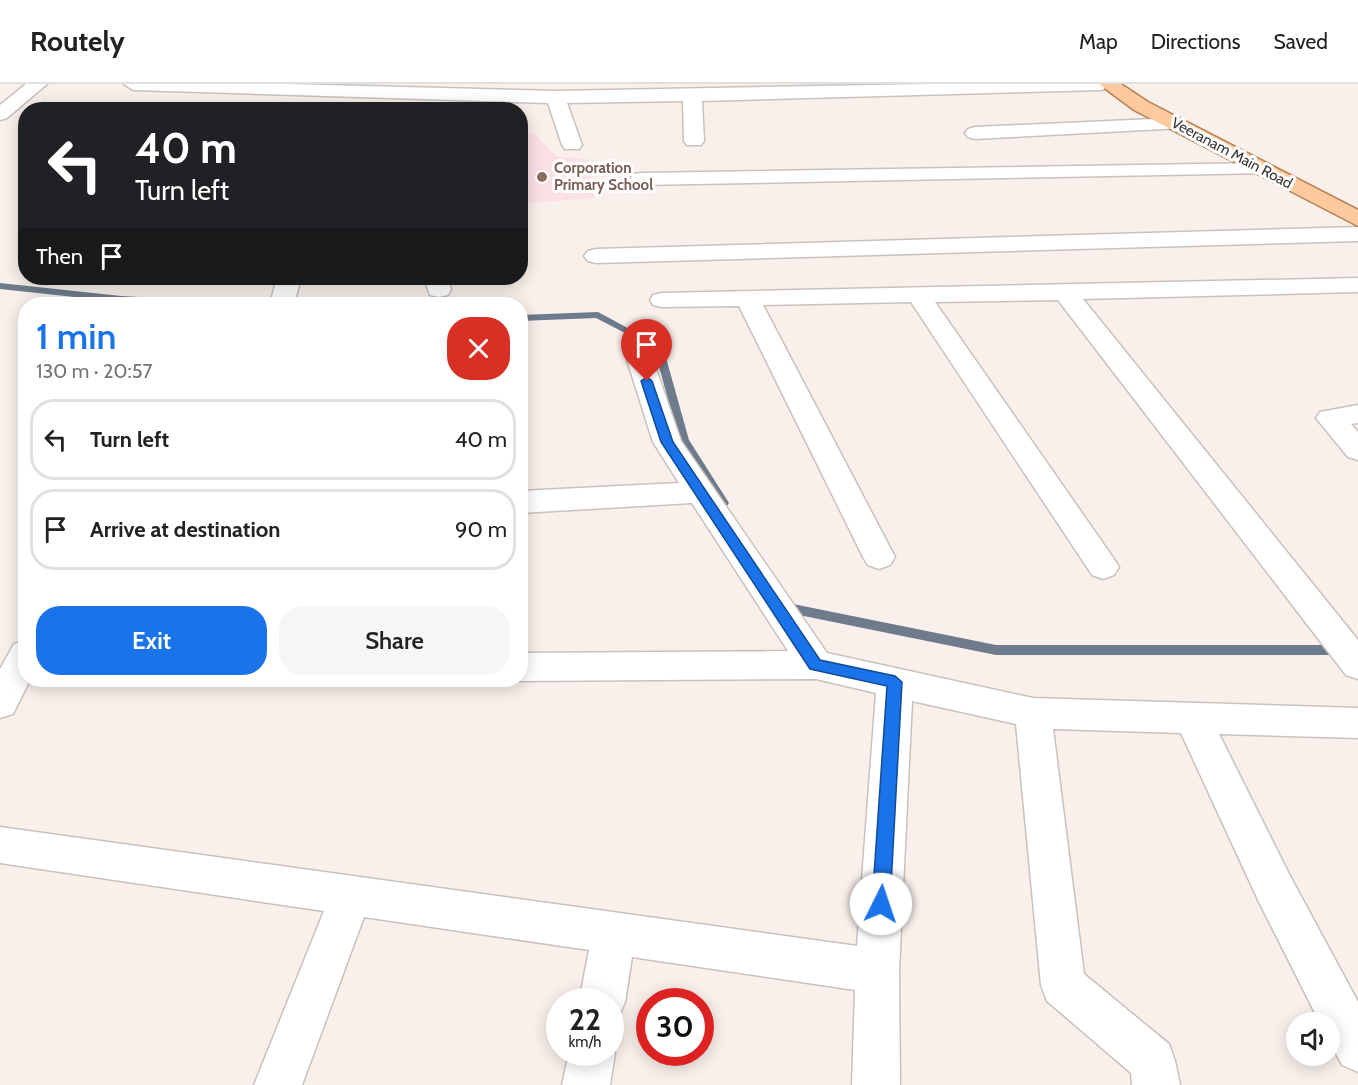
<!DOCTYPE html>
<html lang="en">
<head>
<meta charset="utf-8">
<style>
  :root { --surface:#fff; --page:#f6f6f6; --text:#222; --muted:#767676; --line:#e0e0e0; --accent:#1a73e8 }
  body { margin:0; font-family:Cabin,sans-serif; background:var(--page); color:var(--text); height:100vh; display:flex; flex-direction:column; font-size:22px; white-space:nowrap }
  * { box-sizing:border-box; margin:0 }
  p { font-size:20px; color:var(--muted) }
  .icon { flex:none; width:33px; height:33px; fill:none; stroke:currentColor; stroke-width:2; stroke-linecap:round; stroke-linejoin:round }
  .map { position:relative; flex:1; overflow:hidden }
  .details { position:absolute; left:18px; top:213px; width:510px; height:390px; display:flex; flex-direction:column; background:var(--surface); border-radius:24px; box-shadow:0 3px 15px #0003 }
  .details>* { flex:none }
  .banner { position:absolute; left:18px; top:18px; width:510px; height:183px; border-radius:24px; box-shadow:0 3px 15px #0003; background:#202124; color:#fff; overflow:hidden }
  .fabs { position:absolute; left:1286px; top:928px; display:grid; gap:12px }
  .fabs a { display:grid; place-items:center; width:54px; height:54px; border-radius:50%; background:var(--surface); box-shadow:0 3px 15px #0003; font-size:30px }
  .speed { position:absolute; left:546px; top:904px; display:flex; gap:12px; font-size:30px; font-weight:700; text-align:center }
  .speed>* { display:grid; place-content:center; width:78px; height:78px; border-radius:50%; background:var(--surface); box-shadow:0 3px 15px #0003; line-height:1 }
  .speed small { font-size:15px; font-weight:400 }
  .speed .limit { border:9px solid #d22; background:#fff; color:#111 }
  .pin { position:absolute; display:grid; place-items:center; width:51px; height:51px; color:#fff; margin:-62px -26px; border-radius:50% 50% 50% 0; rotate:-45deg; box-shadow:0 0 6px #0007 }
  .pin .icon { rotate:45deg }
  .me { position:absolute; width:66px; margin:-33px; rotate:4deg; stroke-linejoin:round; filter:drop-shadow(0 0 4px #0008) }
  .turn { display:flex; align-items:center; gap:21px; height:126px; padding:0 18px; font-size:27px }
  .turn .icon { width:78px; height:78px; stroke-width:2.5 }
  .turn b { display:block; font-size:42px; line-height:51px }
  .then { display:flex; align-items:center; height:57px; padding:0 18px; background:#0003; gap:12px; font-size:22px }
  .round { display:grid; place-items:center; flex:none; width:63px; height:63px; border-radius:24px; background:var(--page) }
  .head { display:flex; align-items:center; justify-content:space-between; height:102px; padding:0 18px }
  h1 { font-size:36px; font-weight:600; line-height:45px; color:var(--accent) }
  .action { display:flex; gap:12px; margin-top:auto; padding:12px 18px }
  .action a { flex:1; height:69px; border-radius:24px; background:var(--accent); color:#fff; font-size:24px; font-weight:600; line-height:69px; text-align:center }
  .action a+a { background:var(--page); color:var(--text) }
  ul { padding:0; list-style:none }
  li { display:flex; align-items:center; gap:18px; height:81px; margin:0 12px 9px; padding:0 6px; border:3px solid var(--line); border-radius:24px }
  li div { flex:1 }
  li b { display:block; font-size:22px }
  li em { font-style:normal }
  header { display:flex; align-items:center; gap:36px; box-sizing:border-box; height:84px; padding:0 30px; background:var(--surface); border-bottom:2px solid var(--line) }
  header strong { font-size:28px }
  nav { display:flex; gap:33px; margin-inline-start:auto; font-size:21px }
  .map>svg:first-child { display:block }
  .education { fill:#fbe0e5 }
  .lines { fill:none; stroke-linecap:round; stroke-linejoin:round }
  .stream { fill:#6e7b8c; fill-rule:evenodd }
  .minor-casing { stroke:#c9c1bc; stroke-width:3 }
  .major-casing { stroke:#b77f4f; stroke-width:3 }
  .minor { fill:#fff; fill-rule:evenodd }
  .major { fill:#fdca9e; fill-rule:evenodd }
  .route { fill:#1a73e8; stroke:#114b97; stroke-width:1.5 }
  .education-dot { fill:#8d6e63; stroke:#fff; stroke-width:2 }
  .labels { text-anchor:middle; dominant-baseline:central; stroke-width:6; stroke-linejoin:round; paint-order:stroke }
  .far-street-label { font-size:15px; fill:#393634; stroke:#fff }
  .far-education-label { font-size:15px; font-weight:bold; fill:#785e54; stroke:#fff; text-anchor:start }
</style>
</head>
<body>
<header>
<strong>Routely</strong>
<nav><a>Map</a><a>Directions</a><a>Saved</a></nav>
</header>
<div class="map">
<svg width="1358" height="1001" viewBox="0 0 1358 1001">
  <rect width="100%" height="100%" fill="#f9f0eb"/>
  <path class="education" d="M534,49L557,73L589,75L594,114L521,120V50Z"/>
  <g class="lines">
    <path class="stream" d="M0,199L121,212L210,217L215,220H171L121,218L0,205Z
      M598,228L663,263L689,356L729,419L727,422H719L679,356L654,264L596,234L520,237V231Z
      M785,512L789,514L793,520L996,561H1358V571H996L789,529L785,527L779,517L781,514Z"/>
    <defs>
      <path id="minor" d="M26,0H47L7,34L0,36V21Z
        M124,0H286L557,7L926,0H1111L1102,6L702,17L704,57L701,61H687L684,57L683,17L567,19L582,61L579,65H565L562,61L548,19L133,6Z
        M1176,34L1183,36L1186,40L1183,44L975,55L968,53L965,49L968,45L975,43Z
        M1262,79L1269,81L1273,85L1269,89L641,101L633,100L630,95L633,90L641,89Z
        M1358,143V157L596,179L588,177L584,172L588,167L596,165Z
        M277,194H301L294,220H270Z
        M424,194H448L451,206L448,211L439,213L430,211Z
        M1358,194V208L1083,215L1358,556V595L1346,591L1058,216L935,218L1114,475L1119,483L1114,491L1103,495L1092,491L911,218L763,221L895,473L890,481L879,485L868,481L863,473L739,222L662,223L653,221L650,216L653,211L662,209Z
        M640,268L649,270L653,276L681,357L827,569L1033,614L1358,624V654L1219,650L1289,790L1358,918V988L1342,981L1329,956V939H1320L1259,818L1181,649L1053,645L1084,890L1169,960L1175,977L1180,1001H1132L1131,989L1047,917L1041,901L1016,640L912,617L899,887L900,1001H852L855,906L632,873L625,918L618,934L610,937V918H579L589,866L364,833L302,1001H254L324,827L0,779V743L857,862L876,609L816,595L520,597L515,596H520V569L788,567L692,419L520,429V407L679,399L653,358L627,276L631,270Z
        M1358,321V339L1351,340L1358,348V376L1348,373L1316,334L1320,328Z
        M26,556V596H30L13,630L0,634V585L14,560Z
        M610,958L615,969L610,1001H562L569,969H610Z"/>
      <path id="major" d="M1099,0H1121L1148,18L1358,126V142L1134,26Z"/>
    </defs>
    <use href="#minor" class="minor-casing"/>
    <use href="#major" class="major-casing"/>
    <use href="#minor" class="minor"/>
    <use href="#major" class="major"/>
  </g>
  <path class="route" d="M647,293L652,297L673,358L820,576L895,592L902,598L890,820L887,826L881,828L875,826L872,820L887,602L810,585L661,358L641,297Z"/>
  <circle class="education-dot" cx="542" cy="93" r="6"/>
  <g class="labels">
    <g class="far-street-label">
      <text transform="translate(1232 69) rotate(28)">Veeranam Main Road</text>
    </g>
    <g class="far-education-label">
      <text x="554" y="84">Corporation<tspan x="554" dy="17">Primary School</tspan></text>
    </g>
  </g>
</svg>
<div class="fabs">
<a><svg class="icon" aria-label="sound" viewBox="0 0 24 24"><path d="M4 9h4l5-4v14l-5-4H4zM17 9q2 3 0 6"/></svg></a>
</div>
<div class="speed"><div>22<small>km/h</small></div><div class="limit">30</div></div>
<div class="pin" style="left:647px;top:297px;background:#d93025"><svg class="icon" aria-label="arrive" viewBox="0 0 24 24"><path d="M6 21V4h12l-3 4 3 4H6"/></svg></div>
<svg class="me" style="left:881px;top:820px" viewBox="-20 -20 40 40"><circle r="19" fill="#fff"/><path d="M0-13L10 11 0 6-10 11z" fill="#1a73e8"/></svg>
<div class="banner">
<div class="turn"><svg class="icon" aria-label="left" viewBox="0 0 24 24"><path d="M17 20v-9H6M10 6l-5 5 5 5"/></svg><div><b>40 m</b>Turn left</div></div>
<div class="then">Then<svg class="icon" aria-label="arrive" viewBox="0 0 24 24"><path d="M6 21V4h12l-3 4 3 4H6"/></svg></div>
</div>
<section class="details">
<div class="head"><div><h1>1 min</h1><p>130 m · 20:57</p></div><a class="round" style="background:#d93025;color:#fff"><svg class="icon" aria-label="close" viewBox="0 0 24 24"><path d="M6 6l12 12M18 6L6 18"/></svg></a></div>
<ul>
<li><svg class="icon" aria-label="left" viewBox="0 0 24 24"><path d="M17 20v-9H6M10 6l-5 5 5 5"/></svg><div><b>Turn left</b></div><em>40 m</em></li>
<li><svg class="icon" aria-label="arrive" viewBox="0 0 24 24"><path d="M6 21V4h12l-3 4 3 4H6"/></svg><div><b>Arrive at destination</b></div><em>90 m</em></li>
</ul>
<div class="action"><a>Exit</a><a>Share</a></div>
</section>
</div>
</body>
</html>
